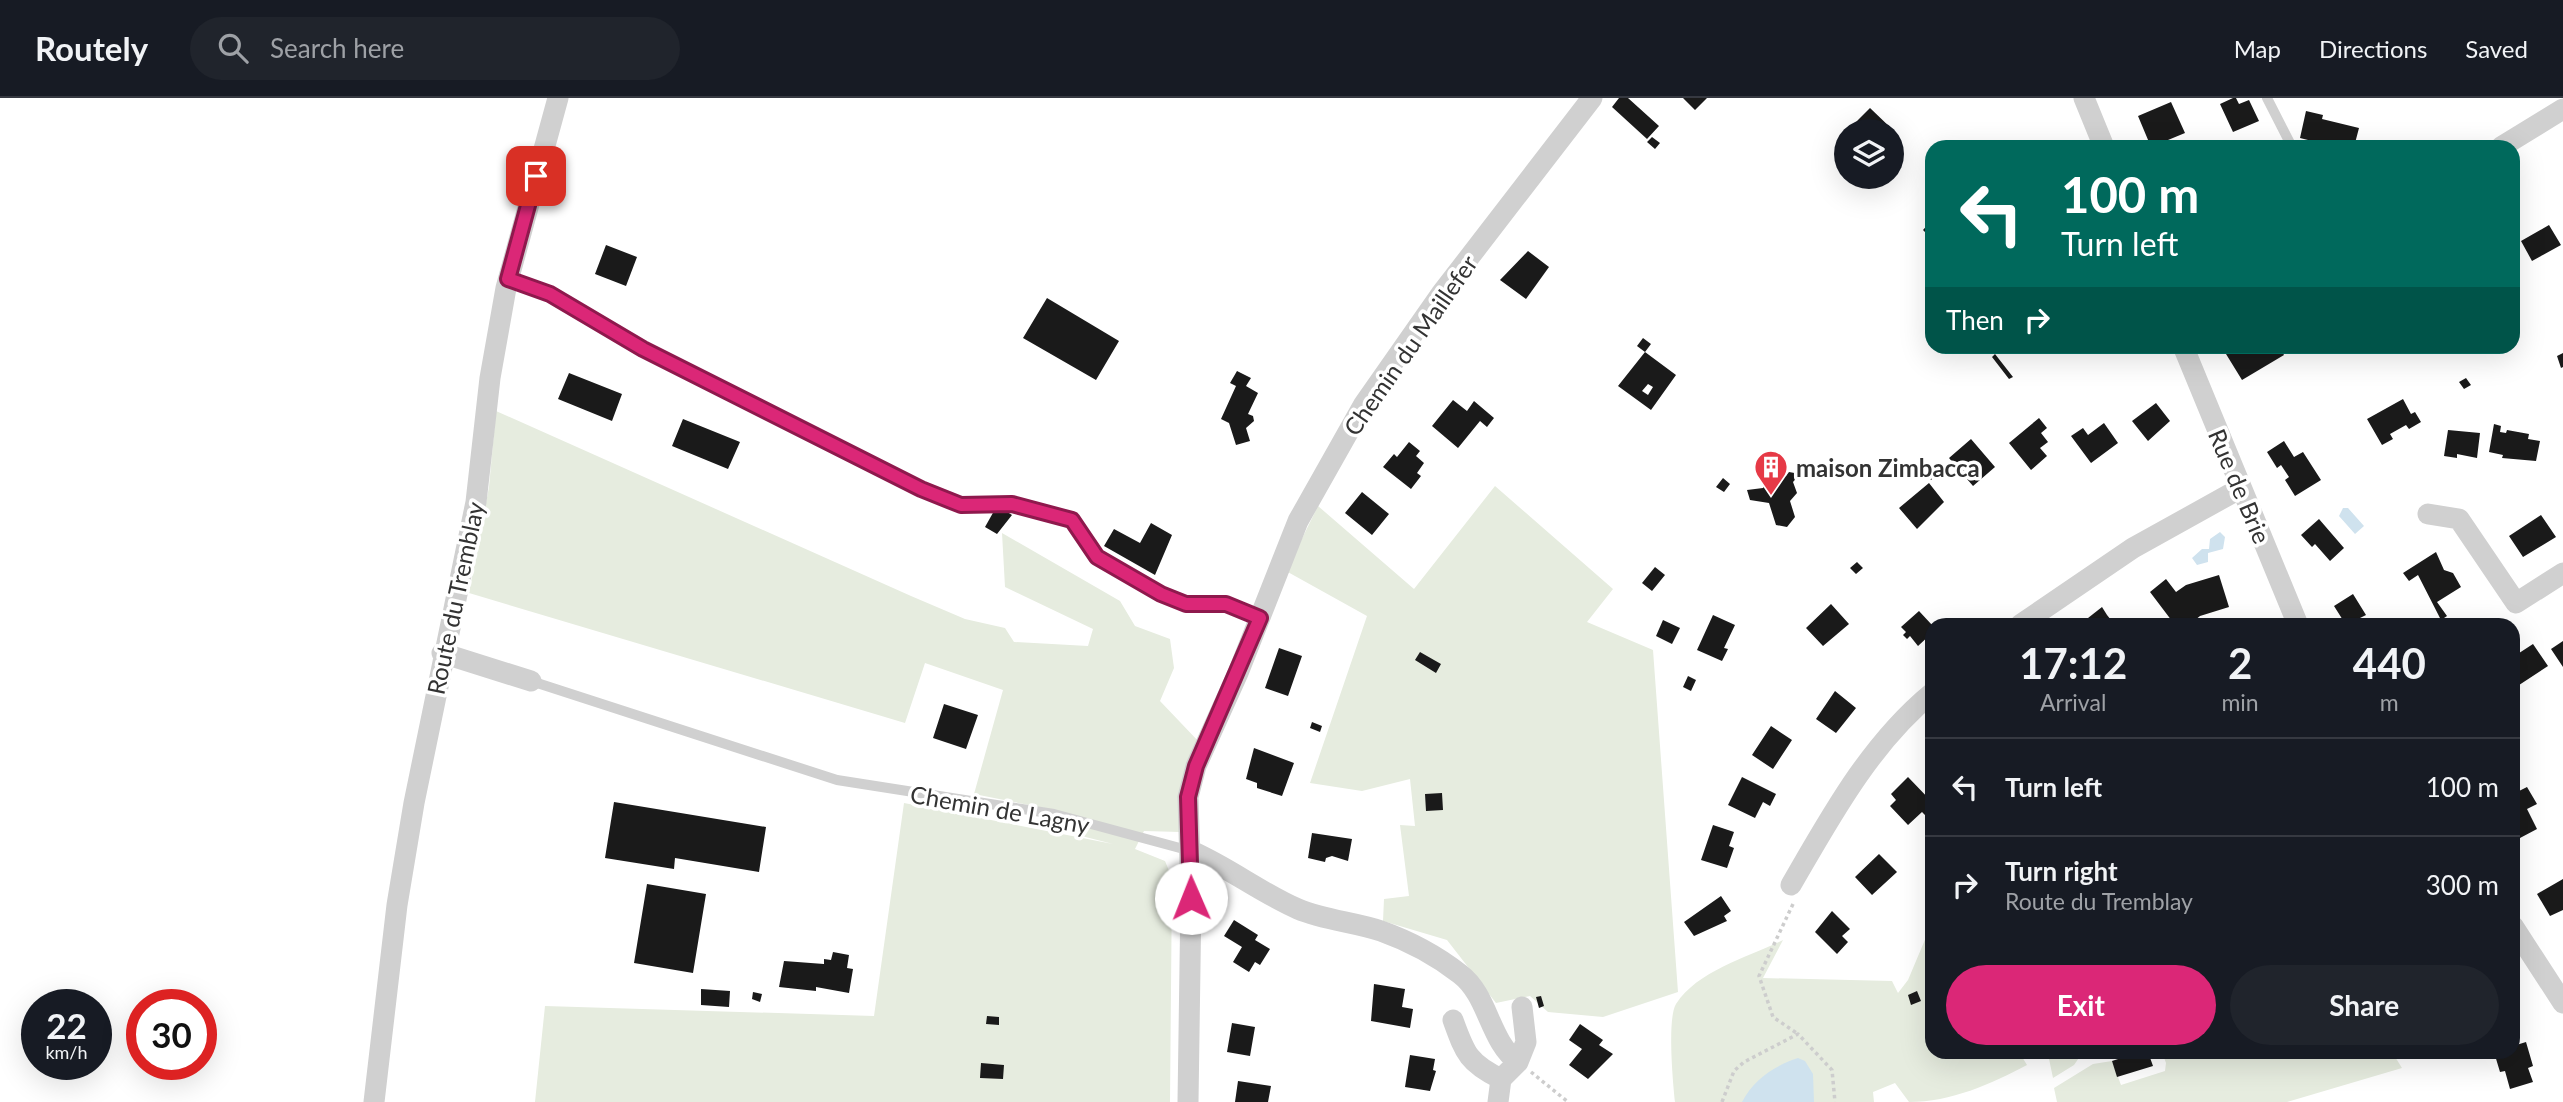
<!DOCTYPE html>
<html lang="en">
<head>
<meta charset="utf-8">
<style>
  :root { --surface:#171b24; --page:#20242c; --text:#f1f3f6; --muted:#9ea1a6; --line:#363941; --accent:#db2777 }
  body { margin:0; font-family:Lato,sans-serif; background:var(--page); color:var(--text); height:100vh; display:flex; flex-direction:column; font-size:26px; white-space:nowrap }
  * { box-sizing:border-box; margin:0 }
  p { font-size:23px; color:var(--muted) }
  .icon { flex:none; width:38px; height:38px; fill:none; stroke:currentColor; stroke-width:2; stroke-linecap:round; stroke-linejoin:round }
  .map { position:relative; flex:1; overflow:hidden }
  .side { position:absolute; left:1925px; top:520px; width:595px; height:441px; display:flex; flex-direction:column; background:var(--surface); border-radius:21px; box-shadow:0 7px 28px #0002 }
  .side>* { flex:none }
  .hud { position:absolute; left:1925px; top:42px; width:595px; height:214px; border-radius:21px; box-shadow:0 7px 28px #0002; background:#00695c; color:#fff; overflow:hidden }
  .fabs { position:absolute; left:1834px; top:21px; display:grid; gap:14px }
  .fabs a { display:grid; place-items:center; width:70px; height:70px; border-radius:50%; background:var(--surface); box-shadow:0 7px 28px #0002; font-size:35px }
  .speed { position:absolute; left:21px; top:891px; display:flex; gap:14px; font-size:35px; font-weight:700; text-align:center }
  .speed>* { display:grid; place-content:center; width:91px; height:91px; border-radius:50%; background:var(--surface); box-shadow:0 7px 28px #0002; line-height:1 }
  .speed small { font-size:18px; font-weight:400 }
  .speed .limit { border:10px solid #d22; background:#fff; color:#111 }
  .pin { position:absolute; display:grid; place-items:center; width:60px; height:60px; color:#fff; margin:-30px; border-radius:14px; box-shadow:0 4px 10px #0006 }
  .me { position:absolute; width:77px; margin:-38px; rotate:359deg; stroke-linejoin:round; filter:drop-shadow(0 0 5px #0008) }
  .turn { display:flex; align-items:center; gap:24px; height:147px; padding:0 21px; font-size:32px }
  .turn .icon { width:91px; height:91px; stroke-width:2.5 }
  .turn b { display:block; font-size:49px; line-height:60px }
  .then { display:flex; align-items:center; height:66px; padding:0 21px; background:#0003; gap:14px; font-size:26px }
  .eta { display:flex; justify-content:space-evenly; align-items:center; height:119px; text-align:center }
  .eta b { font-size:42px; font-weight:700; line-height:49px }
  .button { display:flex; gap:14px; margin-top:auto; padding:14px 21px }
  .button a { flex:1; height:80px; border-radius:42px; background:var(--accent); color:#fff; font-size:28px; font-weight:700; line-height:80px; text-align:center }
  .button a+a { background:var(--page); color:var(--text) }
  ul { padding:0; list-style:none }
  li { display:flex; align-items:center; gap:21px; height:98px; padding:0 21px; border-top:2px solid var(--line) }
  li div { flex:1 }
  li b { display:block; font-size:26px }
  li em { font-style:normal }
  header { display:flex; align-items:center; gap:42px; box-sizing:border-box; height:98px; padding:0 35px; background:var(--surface); border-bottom:2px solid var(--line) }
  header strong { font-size:33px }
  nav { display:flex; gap:38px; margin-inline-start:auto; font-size:24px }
  .search { width:490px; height:63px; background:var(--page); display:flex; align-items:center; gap:18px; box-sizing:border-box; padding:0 24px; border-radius:38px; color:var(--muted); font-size:26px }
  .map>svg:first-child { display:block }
  .green { fill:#e6ecdf }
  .water { fill:#cfe2ee }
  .building { fill:#1a1a1a; fill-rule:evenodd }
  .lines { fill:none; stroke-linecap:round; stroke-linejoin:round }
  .path { stroke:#cdcdcd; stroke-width:3.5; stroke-dasharray:3.5 3.5; stroke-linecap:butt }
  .lane { stroke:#d0d0d0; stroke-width:10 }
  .street { stroke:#d0d0d0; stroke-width:21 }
  .route-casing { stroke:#8e194d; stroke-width:18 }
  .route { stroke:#db2777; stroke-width:12 }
  .labels { text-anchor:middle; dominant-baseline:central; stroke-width:7; stroke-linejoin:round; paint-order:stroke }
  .street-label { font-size:24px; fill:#333; stroke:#fff }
  .poi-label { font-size:24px; font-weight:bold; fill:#333; stroke:#fff; text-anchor:start }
</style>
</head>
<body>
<header>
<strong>Routely</strong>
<div class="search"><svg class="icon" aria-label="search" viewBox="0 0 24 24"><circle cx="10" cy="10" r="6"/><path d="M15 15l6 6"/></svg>Search here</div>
<nav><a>Map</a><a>Directions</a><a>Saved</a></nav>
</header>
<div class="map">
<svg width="2563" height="1004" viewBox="0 0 2563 1004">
  <rect width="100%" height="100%" fill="#fff"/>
  <path class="green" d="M496,313L911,498L965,521L1005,530L1014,544L1088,548L1093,531L1005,489L1002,435L1120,503L1135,528L1170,541L1174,570L1160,603L1200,645L1180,734L1144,733L1135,751L1165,763L1172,780L1170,1004H535L545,908L874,918L904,705L1113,746L1062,733L1059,713L974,696L1003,592L925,565L905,625L469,495L489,389Z
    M1495,388L1613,491L1587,524L1653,552L1678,894L1603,919L1548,914L1530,898L1496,905L1447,842L1383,823L1384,801L1409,798L1400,727L1415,728L1410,681L1362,693L1310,685L1367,518L1286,473L1318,408L1414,491Z
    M1932,825V954H2019L2027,967C1991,986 1951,1004 1909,1004L1895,985L1873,994L1874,1004H1675C1673,985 1667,921 1676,906C1698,872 1749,859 1783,842L1763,880L1892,883L1898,895L1908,882Z
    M2054,954H2083L2074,967L2053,980L2048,956Z
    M2162,954H2392L2402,970L2287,1004H2057L2054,990L2093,966L2112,963L2121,987L2165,973L2166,965Z"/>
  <path class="water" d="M2343,410H2348L2364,428L2355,436L2339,418Z
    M2220,434L2225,439L2223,451L2208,455V464L2197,467L2192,460L2202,451H2209L2210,441Z
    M1798,960L1805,963L1813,976L1814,1004H1742C1754,981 1774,968 1798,960Z"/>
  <path class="building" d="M1619,0H1628L1659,28L1647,41L1612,9Z
    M1683,0H1707L1695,12Z
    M2233,0H2236L2239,6L2249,2L2259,23L2233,34L2220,6Z
    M2171,4L2185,35L2151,49L2138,18Z
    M1870,10L1894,33H1847Z
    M2306,13L2323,17L2322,21L2359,30L2354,49L2339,45L2337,49H2315L2316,44L2300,40Z
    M1652,39L1660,45L1655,51L1647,44Z
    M1932,122V136L1929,138L1923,132Z
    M2549,127L2561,147L2532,163L2521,143Z
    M606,147L637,159L626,188L595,176Z
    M1528,153L1549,169L1526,201L1500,182Z
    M1047,200L1119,243L1096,282L1023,240Z
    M1643,240L1651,246L1645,254L1676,277L1651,312L1618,288L1645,254L1637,248ZM1648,286L1653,289L1648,297L1642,293Z
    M2238,248H2279L2284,257L2242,282L2226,256Z
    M2563,255V269L2561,270L2557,258Z
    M1995,256L2013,279L2009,281L1992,259Z
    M1237,273L1251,280L1246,288L1258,295L1248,316L1253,318L1254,323L1246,330L1250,343L1236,347L1229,325L1221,321L1236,288L1230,285Z
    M569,275L622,296L612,323L558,301Z
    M2466,280L2471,287L2464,291L2459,284Z
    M2403,301L2411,316L2415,314L2421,324L2409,331L2406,327L2390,336L2393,341L2382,347L2367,321Z
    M1453,302L1467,313L1474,303L1494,320L1487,329L1480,323L1458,350L1432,328Z
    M2156,305L2170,323L2148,343L2132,323Z
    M2039,320L2047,330L2041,335L2048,344L2040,350L2047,358L2031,372L2009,345Z
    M683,321L740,344L728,371L672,348Z
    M2104,325L2118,345L2091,365L2071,338L2083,330L2088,337Z
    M2494,326L2501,328L2500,334L2506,335L2507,332L2529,336L2528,341L2540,343L2536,363L2502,360L2503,357L2489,354Z
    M2448,332L2480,335L2477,360L2457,356V360L2444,358Z
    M1971,341L1995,369L1973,388L1949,360Z
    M2284,343L2294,359L2303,354L2321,382L2295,398L2285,382L2289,379L2281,367L2277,370L2267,354Z
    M1409,344L1420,353L1416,358L1424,365L1417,375L1421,378L1411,391L1383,369L1394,356L1397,359Z
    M1923,362L1936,377L1931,382L1918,367Z
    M1789,374L1800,376L1793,384L1797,395L1790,403L1795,419L1787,429L1776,427L1769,405L1750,402L1747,392L1763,390L1774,375L1786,378Z
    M1723,380L1730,386L1724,394L1716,389Z
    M1929,385L1944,404L1917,431L1899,410Z
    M1362,394L1389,416L1372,437L1345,415Z
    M1004,412L1012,417L997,436L985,429L994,413Z
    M2541,417L2556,439L2523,459L2509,438Z
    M2319,421L2344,450L2330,463L2315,446L2312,449L2301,437Z
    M1151,425L1172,437L1155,477L1104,448L1114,431L1140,445Z
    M2436,454L2444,472L2453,475L2461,489L2437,504L2447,518L2441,522L2418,477L2409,483L2403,475Z
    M1857,464L1863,470L1856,476L1850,470Z
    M1655,469L1665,477L1652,493L1642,485Z
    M2219,477L2229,509L2200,518L2189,527H2175L2150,494L2166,481L2176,494L2186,487Z
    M2353,496L2366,517L2346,527L2334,508Z
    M1831,506L1849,526L1823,548L1806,530Z
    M2102,509L2107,517L2115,527H2093L2088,520Z
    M1919,513L1932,527V535L1918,548L1910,538L1907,541L1903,537L1906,534L1901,529Z
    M1713,517L1735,527L1724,550L1728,551L1722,563L1697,552Z
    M1663,522L1680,530L1672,546L1656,538Z
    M2563,543V569L2551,551Z
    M2533,546L2548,568L2513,591V559Z
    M1279,550L1302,558L1288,598L1265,590Z
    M1420,554L1441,566L1436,575L1415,562Z
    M1688,578L1696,582L1691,593L1683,589Z
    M1835,593L1856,610L1836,635L1816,621Z
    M944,606L978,617L966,651L933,640Z
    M1312,624L1322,628L1320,634L1310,630Z
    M1771,628L1792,642L1773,671L1752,657Z
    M1254,650L1294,665L1282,698L1257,690V685L1246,681Z
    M1742,679L1776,696L1770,708L1763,704L1755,720L1728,707Z
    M1908,679L1932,704V711L1925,717L1922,714L1908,727L1890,708L1896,702L1891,696Z
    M2527,689L2537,706L2527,711L2537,731L2520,740L2513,728V696Z
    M1442,695L1443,712L1426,713L1425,696Z
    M614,704L766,729L759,774L675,760L674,771L605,760Z
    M1713,727L1734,734L1729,748L1734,750L1727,770L1701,762Z
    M1312,735L1352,741L1348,763L1332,758L1326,760L1325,764L1308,760Z
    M1879,756L1897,774L1872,797L1855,779Z
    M2563,781V812L2550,818L2537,796Z
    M647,786L706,796L693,875L634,865Z
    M1721,798L1731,813L1724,818L1727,823L1694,838L1684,824Z
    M1832,813L1850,831L1842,838L1848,844L1837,856L1815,834Z
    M1234,822L1258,837L1255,842L1270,851L1260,867L1255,864L1249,874L1233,864L1242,849L1224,838Z
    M833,854L849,857L847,870L853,871L849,895L816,889V893L779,889L784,863L824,866V861L831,862Z
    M1374,886L1405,891L1402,909L1413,911L1410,930L1371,923Z
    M701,891L730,893L729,909L701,907Z
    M1917,893L1921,903L1911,907L1908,897Z
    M753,894L762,896L760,904L752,901Z
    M1541,898L1544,908L1539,910L1536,899Z
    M987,918L999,919V927L986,926Z
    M1232,925L1255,929L1250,958L1227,954Z
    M1580,926L1603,942L1599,947L1613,956L1588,981L1569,967L1582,951L1569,942Z
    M2526,944L2533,968L2528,970L2533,984L2510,991L2505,973L2500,974L2494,954H2513V948Z
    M2116,954H2148L2153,968L2117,979L2112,963L2118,961Z
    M1410,957L1435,961L1433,972L1436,973L1430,993L1405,989Z
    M981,965L1004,967L1003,981L980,980Z
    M1238,983L1271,988L1268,1004H1235Z"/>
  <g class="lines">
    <path class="path" d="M1793,806L1759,878L1773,919L1798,936
      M1531,974L1568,1004
      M1722,1004L1734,973L1744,964L1798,936L1832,972L1835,1004"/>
    <path class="lane" d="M2267,0L2292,49
      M508,181L550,196L643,251L921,391L961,407L1012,406L1072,422L1097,459L1161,496L1186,506H1226L1260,520
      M531,583L837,682L1054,716L1191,753"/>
    <path class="street" d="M2084,0L2104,49
      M2501,49L2563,11
      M2183,248L2298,527
      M2428,416L2459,421L2516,505L2563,475
      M2020,527L2133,450L2241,390
      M442,555L531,583
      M1191,753C1228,769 1261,795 1298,811C1324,822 1354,824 1381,833C1409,843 1437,858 1460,876C1489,898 1489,943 1518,964
      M1791,787C1831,718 1870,646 1932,595
      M2513,828L2563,905
      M1453,922C1465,955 1468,965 1501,981
      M374,1004L397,807L414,705L476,404L490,280L506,190L558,0
      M1188,1004L1191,800L1188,699L1196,668L1238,575L1298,423L1364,306L1441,196L1592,0
      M1498,1004L1501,981L1518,964L1526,944L1522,909"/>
  </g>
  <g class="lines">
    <defs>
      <path id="route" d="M536,78L508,181L550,196L643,251L921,391L961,407L1012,406L1072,422L1097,459L1161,496L1186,506H1226L1260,520L1196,668L1188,699L1191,800"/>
    </defs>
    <use href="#route" class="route-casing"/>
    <use href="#route" class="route"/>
  </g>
  <defs>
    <symbol id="building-pin" viewBox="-11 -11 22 30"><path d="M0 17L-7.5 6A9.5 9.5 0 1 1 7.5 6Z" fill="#e63946" stroke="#fff"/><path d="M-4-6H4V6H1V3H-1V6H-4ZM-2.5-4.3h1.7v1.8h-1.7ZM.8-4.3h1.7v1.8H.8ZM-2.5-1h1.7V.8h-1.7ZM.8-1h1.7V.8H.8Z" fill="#fff"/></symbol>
  </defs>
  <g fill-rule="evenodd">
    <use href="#building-pin" x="1752" y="350" width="38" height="52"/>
  </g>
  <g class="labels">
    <g class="street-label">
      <text transform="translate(1410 247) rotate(-55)">Chemin du Maillefer</text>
      <text transform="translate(2240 388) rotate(67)">Rue de Brie</text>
      <text transform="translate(455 500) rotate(-78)">Route du Tremblay</text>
      <text transform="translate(1000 711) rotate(10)">Chemin de Lagny</text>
    </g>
    <g class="poi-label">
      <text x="1796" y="369">maison Zimbacca</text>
    </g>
  </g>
</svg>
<div class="fabs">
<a><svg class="icon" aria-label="layers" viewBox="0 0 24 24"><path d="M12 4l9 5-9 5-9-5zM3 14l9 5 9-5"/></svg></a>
</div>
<div class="speed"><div>22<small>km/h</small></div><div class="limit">30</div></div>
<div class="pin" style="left:536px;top:78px;background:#d93025"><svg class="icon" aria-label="arrive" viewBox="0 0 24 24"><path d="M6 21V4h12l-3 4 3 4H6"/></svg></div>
<svg class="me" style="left:1191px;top:800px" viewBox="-20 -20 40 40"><circle r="19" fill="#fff"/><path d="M0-13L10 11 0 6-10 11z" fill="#db2777"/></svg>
<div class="hud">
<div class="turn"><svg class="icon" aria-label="left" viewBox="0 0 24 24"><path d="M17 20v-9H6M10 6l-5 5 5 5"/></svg><div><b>100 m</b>Turn left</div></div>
<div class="then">Then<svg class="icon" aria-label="right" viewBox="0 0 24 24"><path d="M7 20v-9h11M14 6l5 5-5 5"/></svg></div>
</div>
<section class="side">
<div class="eta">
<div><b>17:12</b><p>Arrival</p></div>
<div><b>2</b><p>min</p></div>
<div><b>440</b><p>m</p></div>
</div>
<ul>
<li><svg class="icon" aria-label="left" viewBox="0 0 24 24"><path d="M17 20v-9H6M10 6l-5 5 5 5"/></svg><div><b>Turn left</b></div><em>100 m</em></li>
<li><svg class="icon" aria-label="right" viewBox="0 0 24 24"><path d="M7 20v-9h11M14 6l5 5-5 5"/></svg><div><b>Turn right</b><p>Route du Tremblay</p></div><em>300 m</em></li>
</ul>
<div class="button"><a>Exit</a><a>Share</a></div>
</section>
</div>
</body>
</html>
